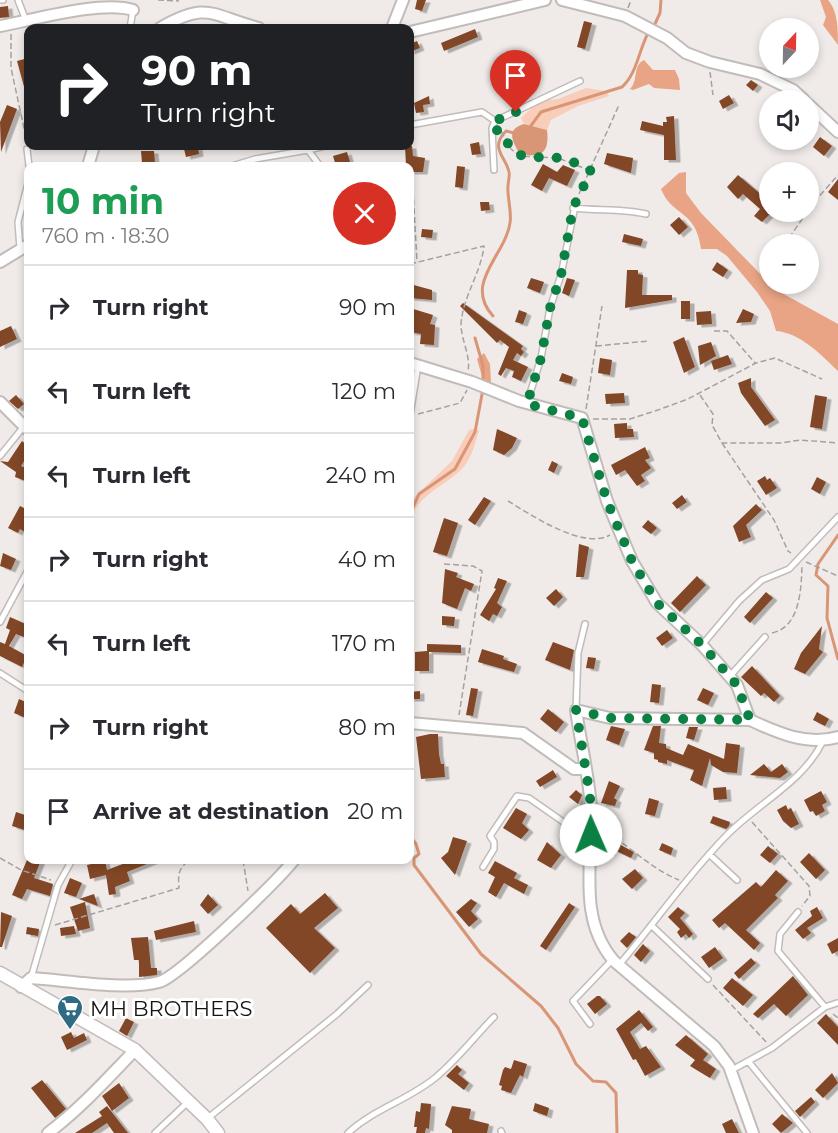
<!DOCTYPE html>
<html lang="en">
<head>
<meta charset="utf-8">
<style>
  :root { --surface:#fff; --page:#f7f7f7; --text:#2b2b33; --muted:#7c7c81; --line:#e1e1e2 }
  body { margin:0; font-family:Montserrat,sans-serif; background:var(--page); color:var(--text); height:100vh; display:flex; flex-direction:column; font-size:22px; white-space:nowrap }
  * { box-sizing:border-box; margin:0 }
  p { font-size:20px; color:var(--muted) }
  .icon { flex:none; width:33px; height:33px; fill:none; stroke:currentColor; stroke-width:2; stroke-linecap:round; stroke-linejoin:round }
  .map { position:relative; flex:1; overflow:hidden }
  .sheet { position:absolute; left:24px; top:162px; width:390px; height:702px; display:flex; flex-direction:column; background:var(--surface); border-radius:12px; box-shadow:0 3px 9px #0003 }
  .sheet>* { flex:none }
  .hud { position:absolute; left:24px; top:24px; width:390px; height:126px; border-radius:12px; box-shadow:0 3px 9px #0003; background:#202124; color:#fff; overflow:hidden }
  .needle { width:39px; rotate:22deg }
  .controls { position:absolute; left:759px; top:18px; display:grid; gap:12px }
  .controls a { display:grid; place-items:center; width:60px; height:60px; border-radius:50%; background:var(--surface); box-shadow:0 3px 9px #0003; font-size:30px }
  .pin { position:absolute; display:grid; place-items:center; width:51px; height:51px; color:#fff; margin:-62px -26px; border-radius:50% 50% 50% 0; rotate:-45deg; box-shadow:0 0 6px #0007 }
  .pin .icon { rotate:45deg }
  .me { position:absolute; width:66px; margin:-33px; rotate:359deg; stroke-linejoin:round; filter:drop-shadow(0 0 4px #0008) }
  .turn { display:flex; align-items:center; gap:21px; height:126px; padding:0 18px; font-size:27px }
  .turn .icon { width:78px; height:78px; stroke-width:2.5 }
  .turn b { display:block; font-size:42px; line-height:51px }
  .round { display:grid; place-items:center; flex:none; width:63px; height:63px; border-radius:32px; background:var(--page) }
  .headline { display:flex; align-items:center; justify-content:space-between; height:102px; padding:0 18px }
  h1 { font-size:36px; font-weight:700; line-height:45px; color:#1e9e55 }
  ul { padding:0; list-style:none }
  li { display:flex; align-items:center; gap:18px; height:84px; padding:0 18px; border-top:2px solid var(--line) }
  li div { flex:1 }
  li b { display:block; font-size:22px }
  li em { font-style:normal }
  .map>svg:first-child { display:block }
  .green { fill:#f8ceba }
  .forest { fill:#e8a484 }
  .water { fill:#d99676 }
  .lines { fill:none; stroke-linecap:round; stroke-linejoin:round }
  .stream { stroke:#d99676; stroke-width:3 }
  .building { fill:#824628; filter:url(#shadow) }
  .service-casing { stroke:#c1bcba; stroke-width:8 }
  .minor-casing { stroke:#c1bcba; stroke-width:14 }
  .tertiary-casing { stroke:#c1bcba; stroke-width:15 }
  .path { stroke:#a5a19f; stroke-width:1.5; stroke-dasharray:6 3; stroke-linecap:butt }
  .service { stroke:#fff; stroke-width:5 }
  .minor { stroke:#fff; stroke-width:10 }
  .tertiary { stroke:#fff; stroke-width:12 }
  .route { stroke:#0b8043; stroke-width:10; stroke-dasharray:0 18 }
  .labels { text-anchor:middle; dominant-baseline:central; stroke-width:6; stroke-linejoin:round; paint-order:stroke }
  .poi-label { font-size:21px; fill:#151413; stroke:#fff; text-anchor:start }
</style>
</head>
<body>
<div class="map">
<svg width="838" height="1133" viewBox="0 0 838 1133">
  <defs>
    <filter id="shadow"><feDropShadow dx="4.5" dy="2.5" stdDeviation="0" flood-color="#0004"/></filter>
  </defs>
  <rect width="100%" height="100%" fill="#f0ebe8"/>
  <path class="green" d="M586,88L606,91L609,96L578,106L551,120L547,130L524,124L521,118L539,101L558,99Z
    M476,428L479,431C475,443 471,461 461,470C443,487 416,496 410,522V501L452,461L469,430Z"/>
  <path class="forest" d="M820,0H828C838,11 838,30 838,45L823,25L826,17Z
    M644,60L653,70H675L679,79L680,90L654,88L649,84L633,90L630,89C639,80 632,66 644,60Z
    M686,172V193L701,213L770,284L780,292L838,324V371C821,355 801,333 776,331L770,311L757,292L727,256L717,249H701C696,209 672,217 661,189L679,173Z
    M484,353L490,364L491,383L483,380L477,359Z"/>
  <path class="water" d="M524,124L547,130C550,154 540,159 519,153C512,141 506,129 524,124Z"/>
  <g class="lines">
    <path class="stream" d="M654,26L660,13L661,0
      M530,127L541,112L622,87C637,74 639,49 649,31
      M493,316C463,283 505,256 510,223C512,211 507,198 508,186C508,182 510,176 509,172C506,157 489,148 506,131L514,133
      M475,338L483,366V382
      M410,514L419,494L455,469L475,432L483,389
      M838,535L818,564L816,575L828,586L827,618L838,659
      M410,836L416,844L419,854L414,858V865L481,954L541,1006L558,1028L576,1064L593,1081L606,1082L616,1093L617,1133"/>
  </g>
  <path class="building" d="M417,0H426L422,11L415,9Z
    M8,6L9,17L0,18V7Z
    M584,21L592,23L585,49L577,47Z
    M475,29L478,37L444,51L441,43Z
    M417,41L420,48L410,52V44Z
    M520,57L523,64L495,75L492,68Z
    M28,58V94H26L17,61Z
    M751,80L758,85L753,91L746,85Z
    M729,95L734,103L723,109L719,101Z
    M429,96L430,104L423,105L424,112L416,113L414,103Z
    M7,105L17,109L1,152L0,122Z
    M674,116L676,160H664V135L640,130L642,121L663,126V122H667L666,117Z
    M820,137L832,146L824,156L813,147Z
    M479,142L481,154L472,155L470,144Z
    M405,146H412L413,156L425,158L423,172H410V166H406Z
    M198,147L199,154L186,157L184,149Z
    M141,151H154L155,163H142Z
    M347,152L351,165L336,166L333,156Z
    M607,153L633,158L631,173L604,164Z
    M543,164L557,172L563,165L575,170L567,186L549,178L542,191L531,185Z
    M457,166L465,167L463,188L455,187Z
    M738,175L770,202V214L762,222L754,216L760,209L743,194L738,199L727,187Z
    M838,179V200L828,192Z
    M480,202H489L490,210L481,211Z
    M679,217L688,227L679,235L670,225Z
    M422,229L433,230L432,238L421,237Z
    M624,234L643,239L641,246L622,242Z
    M717,262L728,270L723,277L712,270Z
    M627,270H638V274L643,275L642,295H672V300L625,308Z
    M531,278L544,282L540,293L527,288Z
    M567,278L575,280L569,296L562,293Z
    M410,284L432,290V300L410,298Z
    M681,301H690V319H681Z
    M463,303L523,346L521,349L524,352L521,356L517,353L513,360L528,367L521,381L512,377L514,371L506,368L501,376L498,374L509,347L500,340L497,343L460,306Z
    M410,308L433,315L430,324L435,325L434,345L420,344L421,334L410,332Z
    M743,309L754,314L751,322L736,323Z
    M519,310L527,313L523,324L515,322Z
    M711,311L712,324L697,325L696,312Z
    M11,326L17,339L0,347V331Z
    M684,337L695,367L684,373L673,342Z
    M711,342L716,356L700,365L698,346Z
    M728,355L732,364L714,370L711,361Z
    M600,358L612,360L610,375L598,373Z
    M562,373L573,377L571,384L559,381Z
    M751,378V387L775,420L765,426L741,393L738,383Z
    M624,393L625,403L606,404L605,394Z
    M16,395L24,404L18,409L9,401Z
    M815,395L827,397L822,429L810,427Z
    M627,423V429H633L634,437L615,438L614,424Z
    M497,429L517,438L512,448L504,455L493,450Z
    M22,441L28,446V455L21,466L28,469V482L15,477L16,472L0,461L8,462Z
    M645,447L650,458L645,460L651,468L641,475L645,481L637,486L625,470L616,475L611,465Z
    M552,461L558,464L554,473L548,470Z
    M765,476L767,480L770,478L777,488L766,495L757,481Z
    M817,477L826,482L820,494L811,489Z
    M682,495L687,502L677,509L672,503Z
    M484,497L491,501L475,525L468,520Z
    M756,504L762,510L746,525L751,537L739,542L733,526Z
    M20,506L28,510V534L20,529L18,533L8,528Z
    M444,518L458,523L447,556L433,552Z
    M648,520L657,528L651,534L642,527Z
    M579,544L589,547L584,577H576Z
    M3,553L16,559L11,570L0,566Z
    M445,569L458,573L456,577L474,584L471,591L465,588L457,609L442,603Z
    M697,576L706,585L680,612L671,603Z
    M498,578L507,581L497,603L502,607L497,616L493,614L489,621L480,615L496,589L494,588Z
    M556,589L563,597L554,606L546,598Z
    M766,592L773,598L750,623L744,617Z
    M442,616L455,617L454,626L442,625Z
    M10,617L28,625L24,637L16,634L9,646L27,656L22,667L0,656V642L5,644L10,630L6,628Z
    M822,626L819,649L823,652L805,674L794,669L801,653Z
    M667,630L673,638L662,646L656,638Z
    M553,642L574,650L570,670L545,660Z
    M427,644L461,645V653L429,652V671H415V652L427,651Z
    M482,649L504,656L503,659L517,664L514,672L478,662Z
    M588,657L596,658L594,669L586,668Z
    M752,666L780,696L774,702L764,693L761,696L741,677Z
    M652,684L661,685L659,703L650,702Z
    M471,688L478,689L473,716L466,715Z
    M703,688L714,693L708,705L697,700Z
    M420,691V699H410V692Z
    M19,699L28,703V719L14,713Z
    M548,709L564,722L556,732L540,719Z
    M817,712L829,719L825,726L813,720Z
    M611,726L625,729L619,745L606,740Z
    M653,726H661L659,743L666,744V748L683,755L688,744L724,759L726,743L740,745L737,773L723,772L711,765L710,758L702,786L690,780L694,770L667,760V764L658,762V760L654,759V753L644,750Z
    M689,727H698L694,740L686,738Z
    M430,734H438L439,754L441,764H444L445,777L421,779L416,737Z
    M764,764L771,772L782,764L788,772L780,778L750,775Z
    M553,770L557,777L540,787L536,781Z
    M609,781L620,786L614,798L617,800L615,806L601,803Z
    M726,787L727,799L714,800L713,788Z
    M576,790L582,795L578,804L569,797Z
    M821,791L827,802L822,805L825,811L816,816L813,811L810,812L804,800Z
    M649,798L659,801L655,816L645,814Z
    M786,805L788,810L791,808L799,824L791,828L783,821L777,810Z
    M516,808L527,814L522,823L529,830L521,839L503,828Z
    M16,812L28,816V831L12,826Z
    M713,816L730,822L729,826L726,829L710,823Z
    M453,837L467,841L455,875L441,858L448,852Z
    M605,837L634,852L631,858L612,849L610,854L599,849Z
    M547,842L561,855L551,868L537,860Z
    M662,843L673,848L671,855L659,850Z
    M768,846L778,854L770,863L760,855Z
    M809,853L825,870L816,879L800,862Z
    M27,860H41L34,878L53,884L50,896L27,889L22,899L12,895Z
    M133,860H157L127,872L130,881L115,887L116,894L109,895L106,875L90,879L87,865L105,861L107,870Z
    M495,861L517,873L514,878L528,885L524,894L504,883L496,897L488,892L495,877L488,873Z
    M635,869L643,878L632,889L622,879Z
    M776,870L788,881L775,895L778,898L746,930L760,943L754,950L725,923L719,928L712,920L756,882L761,887Z
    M70,878L82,883L76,897L64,893Z
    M325,893L338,908L314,928L335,948L310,973L266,928L291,904L300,914Z
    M94,894L98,906L79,899Z
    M208,894L218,905L208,914L200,905Z
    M471,899L477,903L471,911L478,919L469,927L456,912Z
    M85,902L90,928L78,931L70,907Z
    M569,903L575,907L546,950L540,946Z
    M678,907L685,913L680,918L693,934L689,938L686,934L681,938L677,932L680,929L668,917Z
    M817,907L823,918L807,928L811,933L803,939L795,930L812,916L810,911Z
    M1,912L12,916L2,947H0Z
    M194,921L196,932L156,940L154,931Z
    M74,926L76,934L61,936L60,928Z
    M27,927L39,929L38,936L26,934Z
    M629,932L636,937L627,948L620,941Z
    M148,937L151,968H157V975L139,977V960H134L131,938Z
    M838,938V951L832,954L827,944Z
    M643,944L650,951L641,962L634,955Z
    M715,947L723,958L709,968L701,957Z
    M751,958L756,963L739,979L734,973Z
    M793,976L808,995L786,1016L774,1004L758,1018L753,1014Z
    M732,978L753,995L743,1006L723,988Z
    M597,996H600L607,1004L595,1014L587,1004Z
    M639,1010L653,1027L648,1031L641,1023L630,1032L640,1049L646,1046L661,1067L645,1076L636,1059L633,1060L616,1029Z
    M826,1014L838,1027V1045L817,1023Z
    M126,1018L134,1022L127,1036L119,1031Z
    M71,1032L74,1038L84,1033L87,1040L67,1050L61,1037Z
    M686,1035L708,1054L703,1060L716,1069L710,1078L690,1066L695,1060L675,1045Z
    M514,1060L527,1064L523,1077L520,1075L511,1093L501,1090L502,1086L499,1085L503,1070L505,1067L511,1069Z
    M457,1065L462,1070L458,1074L469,1083L464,1090L446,1076Z
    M832,1073L838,1083L823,1098L815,1090Z
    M42,1080L66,1109L55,1118L31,1088Z
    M119,1083L129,1098L112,1111L102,1096Z
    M811,1097L815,1102L800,1117L795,1111Z
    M421,1103L431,1104L429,1129L426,1128L425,1133H416L417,1127H414L416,1111L420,1112Z
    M535,1103L549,1108L547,1116L533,1111Z
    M107,1106L128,1133H114L107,1123L92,1133H75L102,1116L99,1112Z
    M452,1106L471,1109L469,1119L489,1124L487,1133H452V1130L445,1125Z
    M782,1114L793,1123L781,1133L772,1124Z
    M732,1119L739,1133H726L722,1124Z"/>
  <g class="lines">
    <defs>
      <path id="service" d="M0,0H3
        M18,0L25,18
        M130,28L133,10
        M410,125L482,112L495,121L580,81
        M27,149L29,166
        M308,150L325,146
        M232,166L255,159L308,150L320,166
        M494,170L492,128L495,121
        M573,208C597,211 622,208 646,214
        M20,249L18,222L28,183
        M527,403L541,358L550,308L561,275L576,201
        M410,415L418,365
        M0,456L25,425
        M0,622L28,570
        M702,645L739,601L762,580L789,569L838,517
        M0,673L28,691
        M730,676L765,637
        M576,710L578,653L585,624
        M709,854L737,880
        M483,867L494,849V842L490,836L517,796L529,798L582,835H591
        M798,912L780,934L778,951L825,1007
        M652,926L708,979
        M619,965C655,923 686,877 725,837C756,804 803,783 823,741
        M31,978L58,885L72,860
        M590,1024L573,1001L613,959
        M748,1061L807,1133
        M730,1071L772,1048L825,1007L837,1003
        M208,1118L337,1014L368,985
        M501,1131L502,1133
        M155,1133L189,1101
        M348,1133C374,1109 408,1100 435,1078C457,1060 475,1036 494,1017"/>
      <path id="minor" d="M562,0L625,16L667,38L686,53L710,62L760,74L793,90L804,100
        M0,26C33,20 102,0 133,10
        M160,28C209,0 211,16 259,28
        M392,28L403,0
        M410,32L545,0
        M808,104L838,132
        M88,166L94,146
        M0,262L28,245
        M410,363L472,382L519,401L582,418L607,501L632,561L657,603L702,645L737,685L750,720C778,733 807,746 838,737
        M0,402L28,430
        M750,720L610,718L576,710C580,739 587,768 590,797C596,852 574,915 614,961L714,1046L729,1066L753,1133
        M410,723L523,733L574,769H585
        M21,987L31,978C65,980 127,991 159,982C179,977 278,880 294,860
        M48,1133C80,1109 107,1079 135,1050"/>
      <path id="tertiary" d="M0,973L135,1050L207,1119L218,1133"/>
    </defs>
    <use href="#service" class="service-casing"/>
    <use href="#minor" class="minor-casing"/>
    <use href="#tertiary" class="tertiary-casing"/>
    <path class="path" d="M158,0L179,1
      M628,8L631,0
      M11,34V68L27,142
      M710,72L713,95
      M501,131L511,149L520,156L558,158L591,171
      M413,190L417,262
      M579,194L619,105
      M808,209L838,175
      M789,238L807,212
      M410,264L484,246C481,273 463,296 461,324C461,340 471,356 468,371
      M714,331H727L755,363
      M596,346L649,341
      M700,395L713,414L712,425L722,443H781L800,440L838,443
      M586,409L602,306
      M418,414L460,403L467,390
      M593,419H630L658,410L688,399L756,363L775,358L822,379
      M722,443L774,520L788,551L791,553
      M508,501C531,515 583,550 610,535
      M806,562L838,576
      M444,564L473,566L482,571L459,715
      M772,633C800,627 801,590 802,567
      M752,822L809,886L810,896L802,906
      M600,828C628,844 649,868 679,880
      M0,858L21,870L51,880
      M243,860L248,891
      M55,925L179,888C178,873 178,870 189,860
      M713,985L767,1043
      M833,1014L838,1018"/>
    <use href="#service" class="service"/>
    <use href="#minor" class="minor"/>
    <use href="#tertiary" class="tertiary"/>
  </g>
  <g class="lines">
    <path class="route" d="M516,112L495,121L492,128L503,133C515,165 532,155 559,158C570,159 581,166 591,171L573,208L561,275L550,308L541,358L527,404L582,418L607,501L632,561L657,603L702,645L737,685L750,720L610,718L576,710L590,796L591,835"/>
  </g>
  <defs>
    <symbol id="supermarket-pin" viewBox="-11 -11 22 30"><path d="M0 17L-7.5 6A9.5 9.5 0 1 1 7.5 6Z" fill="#2f6b82" stroke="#fff"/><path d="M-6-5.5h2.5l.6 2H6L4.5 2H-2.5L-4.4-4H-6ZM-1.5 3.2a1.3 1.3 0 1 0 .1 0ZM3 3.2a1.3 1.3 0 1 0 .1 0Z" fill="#fff"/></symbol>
  </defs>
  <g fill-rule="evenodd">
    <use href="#supermarket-pin" x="55" y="993" width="30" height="40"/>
  </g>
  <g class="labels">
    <g class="poi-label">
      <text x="90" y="1008">MH BROTHERS</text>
    </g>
  </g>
</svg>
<div class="controls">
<a><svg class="needle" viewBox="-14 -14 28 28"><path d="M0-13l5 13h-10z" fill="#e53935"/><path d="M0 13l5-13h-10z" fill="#7c7c81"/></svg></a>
<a><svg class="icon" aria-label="sound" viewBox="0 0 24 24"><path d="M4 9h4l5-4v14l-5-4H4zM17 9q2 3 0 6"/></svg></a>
<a>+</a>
<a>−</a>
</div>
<div class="pin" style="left:516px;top:112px;background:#d93025"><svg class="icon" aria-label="arrive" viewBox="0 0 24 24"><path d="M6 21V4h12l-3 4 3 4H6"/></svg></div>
<svg class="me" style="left:591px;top:835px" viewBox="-20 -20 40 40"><circle r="19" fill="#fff"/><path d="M0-13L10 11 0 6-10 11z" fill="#0b8043"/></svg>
<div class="hud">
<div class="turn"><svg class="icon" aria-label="right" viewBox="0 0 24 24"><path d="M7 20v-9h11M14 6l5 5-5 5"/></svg><div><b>90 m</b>Turn right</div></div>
</div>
<section class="sheet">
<div class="headline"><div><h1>10 min</h1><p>760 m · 18:30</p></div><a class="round" style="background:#d93025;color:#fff"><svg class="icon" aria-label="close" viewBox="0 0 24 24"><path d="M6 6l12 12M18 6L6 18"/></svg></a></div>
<ul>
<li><svg class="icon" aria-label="right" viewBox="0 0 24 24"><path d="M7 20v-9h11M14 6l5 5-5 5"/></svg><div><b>Turn right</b></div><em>90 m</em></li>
<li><svg class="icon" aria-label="left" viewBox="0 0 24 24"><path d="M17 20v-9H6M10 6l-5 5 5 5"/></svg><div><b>Turn left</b></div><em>120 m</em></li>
<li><svg class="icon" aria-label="left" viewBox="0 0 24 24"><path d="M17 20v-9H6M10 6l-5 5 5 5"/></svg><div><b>Turn left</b></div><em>240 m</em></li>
<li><svg class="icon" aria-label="right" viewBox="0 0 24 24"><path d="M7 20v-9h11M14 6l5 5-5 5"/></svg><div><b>Turn right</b></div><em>40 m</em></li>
<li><svg class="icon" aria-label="left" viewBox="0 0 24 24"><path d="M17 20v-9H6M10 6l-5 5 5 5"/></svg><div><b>Turn left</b></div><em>170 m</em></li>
<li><svg class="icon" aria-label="right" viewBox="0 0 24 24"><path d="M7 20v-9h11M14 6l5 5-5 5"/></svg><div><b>Turn right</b></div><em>80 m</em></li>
<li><svg class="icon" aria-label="arrive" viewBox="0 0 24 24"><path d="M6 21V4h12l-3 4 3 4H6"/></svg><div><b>Arrive at destination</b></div><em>20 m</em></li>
</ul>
</section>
</div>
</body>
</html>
